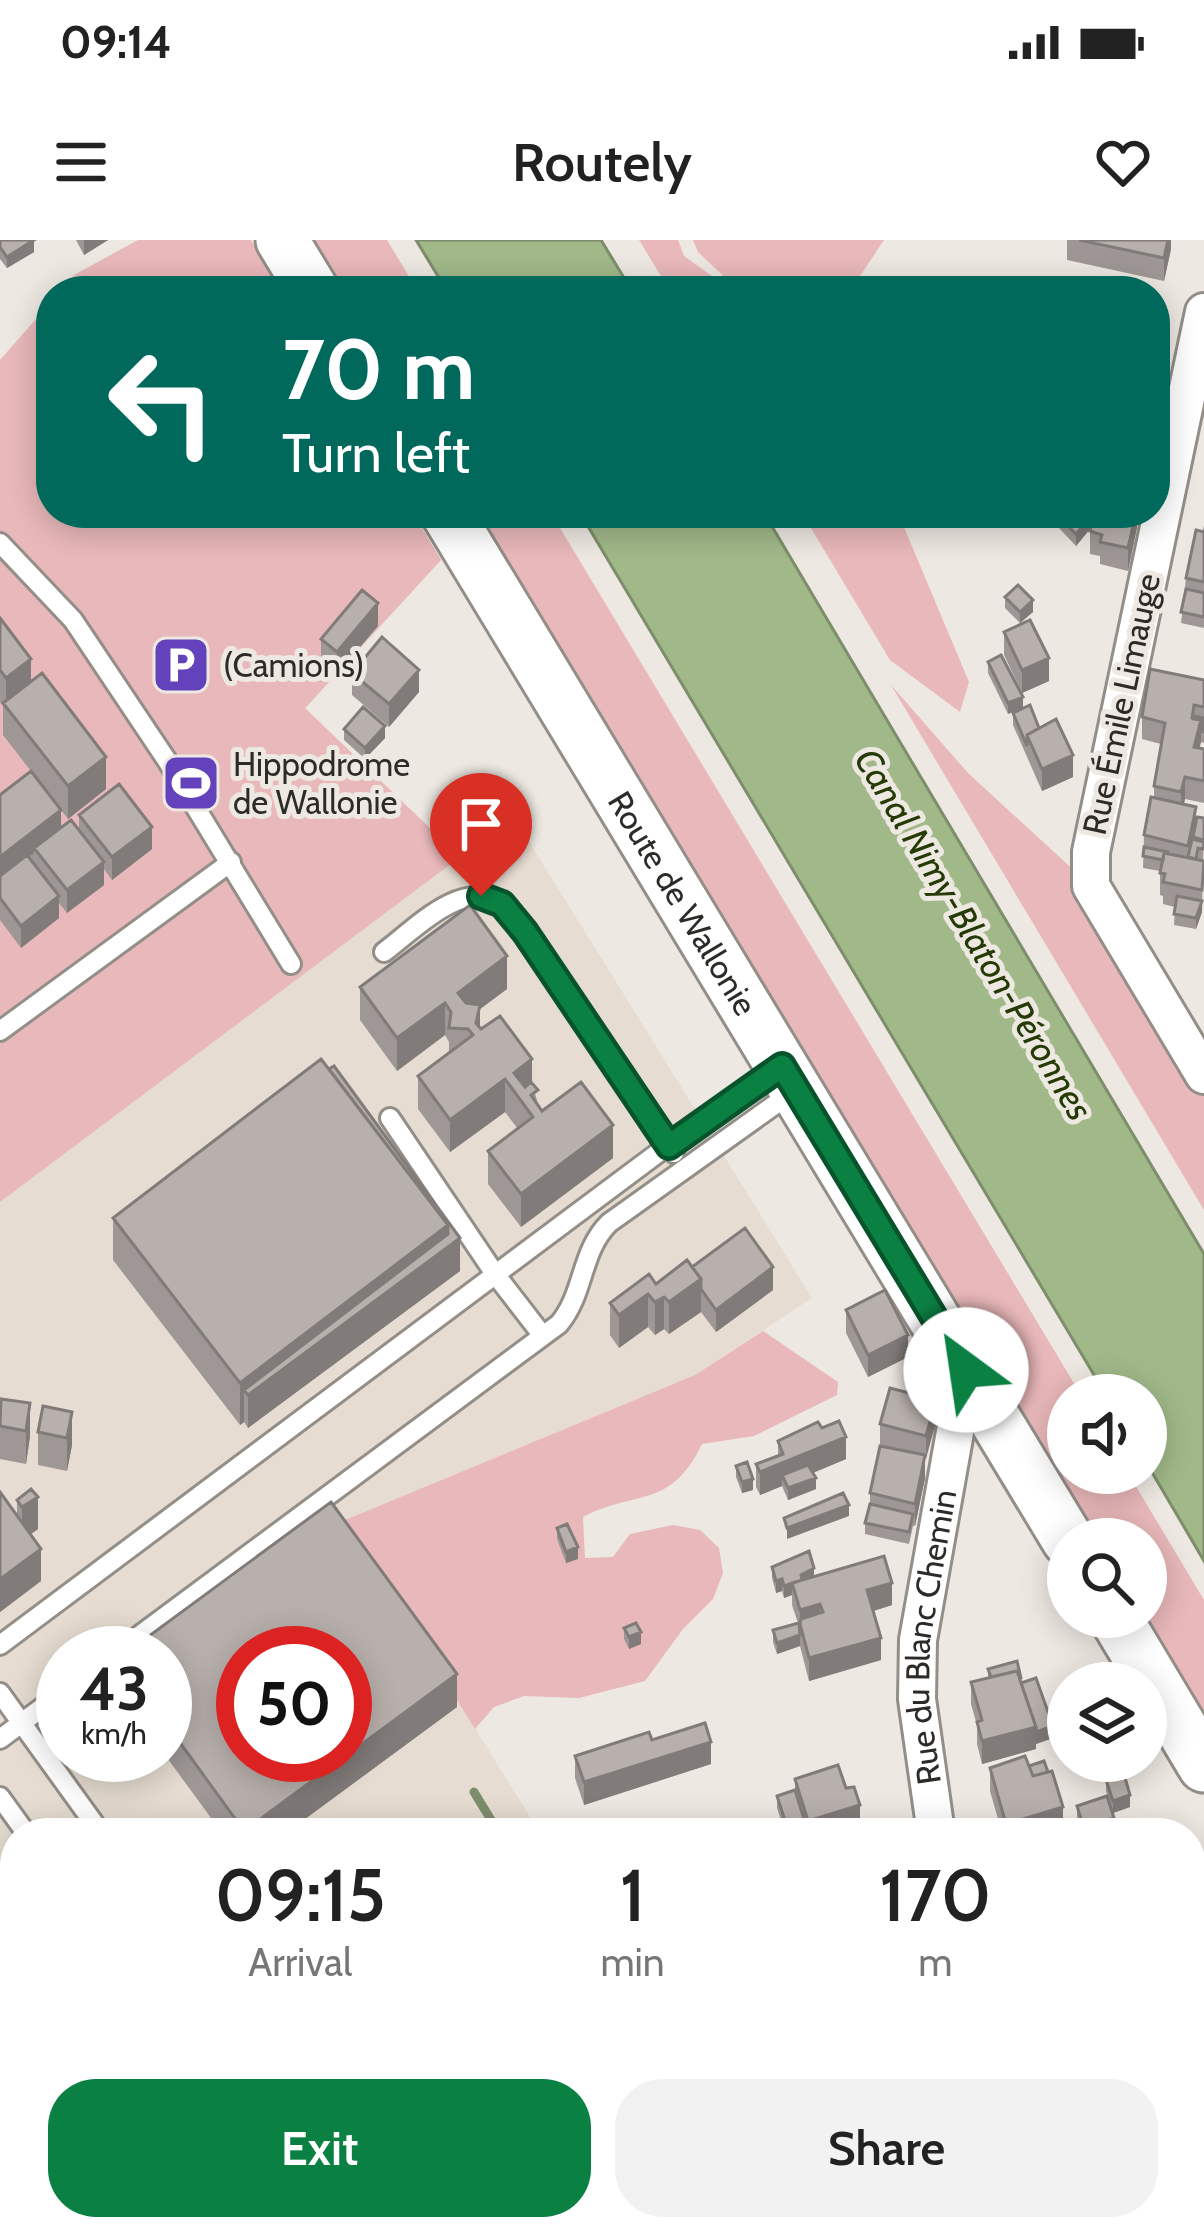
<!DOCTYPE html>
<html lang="en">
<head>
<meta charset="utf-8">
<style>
  :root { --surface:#fff; --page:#f2f2f2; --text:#222; --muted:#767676; --accent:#0b8043 }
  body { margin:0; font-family:Cabin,sans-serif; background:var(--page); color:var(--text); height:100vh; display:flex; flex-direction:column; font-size:45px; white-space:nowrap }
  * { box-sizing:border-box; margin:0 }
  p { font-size:39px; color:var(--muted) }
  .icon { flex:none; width:66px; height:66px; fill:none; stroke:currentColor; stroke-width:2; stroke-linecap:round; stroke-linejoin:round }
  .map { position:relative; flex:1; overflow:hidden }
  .drawer { position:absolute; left:0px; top:1578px; width:1206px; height:423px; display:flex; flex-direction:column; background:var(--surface); border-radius:48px 48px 0 0; box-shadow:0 6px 30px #0003 }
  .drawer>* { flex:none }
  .guide { position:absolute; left:36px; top:36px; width:1134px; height:252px; border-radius:48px; box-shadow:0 6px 30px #0003; background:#00695c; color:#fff; overflow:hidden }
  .controls { position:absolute; left:1047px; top:1134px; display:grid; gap:24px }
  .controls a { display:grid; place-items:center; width:120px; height:120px; border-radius:50%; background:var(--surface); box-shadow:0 6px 30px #0003; font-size:60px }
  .speed { position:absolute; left:36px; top:1386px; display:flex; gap:24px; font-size:60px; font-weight:700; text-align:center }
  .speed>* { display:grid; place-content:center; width:156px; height:156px; border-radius:50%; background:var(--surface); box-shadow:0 6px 30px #0003; line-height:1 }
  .speed small { font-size:30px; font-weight:400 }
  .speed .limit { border:18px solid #d22; background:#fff; color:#111 }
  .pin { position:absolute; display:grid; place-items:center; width:102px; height:102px; color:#fff; margin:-123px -51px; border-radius:50% 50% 50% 0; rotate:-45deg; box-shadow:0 0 12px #0007 }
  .pin .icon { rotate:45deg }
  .me { position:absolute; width:132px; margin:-66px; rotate:329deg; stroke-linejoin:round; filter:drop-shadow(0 0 9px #0008) }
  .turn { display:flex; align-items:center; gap:42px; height:252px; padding:0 48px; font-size:54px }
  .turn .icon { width:156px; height:156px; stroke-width:2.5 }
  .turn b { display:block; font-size:84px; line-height:102px }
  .eta { display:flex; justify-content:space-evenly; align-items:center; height:204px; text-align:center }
  .eta b { font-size:72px; font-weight:600; line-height:84px }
  .button { display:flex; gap:24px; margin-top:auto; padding:24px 48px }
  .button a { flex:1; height:138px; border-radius:48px; background:var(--accent); color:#fff; font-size:48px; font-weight:600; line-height:138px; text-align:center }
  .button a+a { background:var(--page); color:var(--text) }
  .status { display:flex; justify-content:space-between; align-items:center; height:84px; padding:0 60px; background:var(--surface); direction:ltr }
  .status svg { height:33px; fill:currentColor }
  header { display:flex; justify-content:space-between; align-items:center; height:156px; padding:0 48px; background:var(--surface); font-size:54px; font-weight:600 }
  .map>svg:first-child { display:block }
  .built { fill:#e6dcd1; fill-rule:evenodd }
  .green { fill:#e9b8ba }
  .water { fill:#a1b989; stroke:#7e8e6c; stroke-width:3 }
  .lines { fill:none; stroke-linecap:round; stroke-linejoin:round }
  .stream { stroke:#7e8e6c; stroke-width:9 }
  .service-casing { stroke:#938e88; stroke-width:24 }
  .minor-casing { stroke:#938e88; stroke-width:42 }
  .secondary-casing { stroke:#938e88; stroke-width:57 }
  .service { stroke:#fff; stroke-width:18 }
  .minor { stroke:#fff; stroke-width:36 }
  .secondary { stroke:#fff; stroke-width:51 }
  .wall { fill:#9e9795 }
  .shaded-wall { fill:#817b79 }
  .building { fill:#b8b0ad; stroke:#817b79; stroke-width:3; fill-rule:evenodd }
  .route-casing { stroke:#07532c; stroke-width:30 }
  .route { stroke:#0b8043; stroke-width:21 }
  .labels { text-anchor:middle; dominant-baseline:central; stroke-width:10; stroke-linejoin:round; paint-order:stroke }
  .poi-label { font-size:33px; fill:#2d2b28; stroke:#eee8e2; text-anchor:start }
  .street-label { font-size:33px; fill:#2d2b28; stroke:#eee8e2 }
  .water-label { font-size:36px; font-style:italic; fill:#253b05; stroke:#eee8e2 }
</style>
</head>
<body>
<div class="status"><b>09:14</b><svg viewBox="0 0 49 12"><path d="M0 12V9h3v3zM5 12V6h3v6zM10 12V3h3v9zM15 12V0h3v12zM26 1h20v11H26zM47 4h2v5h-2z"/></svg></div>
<header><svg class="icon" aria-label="menu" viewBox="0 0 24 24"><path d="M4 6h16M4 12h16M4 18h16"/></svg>Routely<svg class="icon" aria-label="heart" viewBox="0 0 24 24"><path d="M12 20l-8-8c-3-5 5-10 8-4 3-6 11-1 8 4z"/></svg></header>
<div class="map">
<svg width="1204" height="1999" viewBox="0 0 1204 1999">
  <rect width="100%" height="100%" fill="#eee8e2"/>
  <path class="built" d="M51,62V273H413L441,320L305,469L460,617L520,587L812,1058L695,1135L346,1280L540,1593H15V1986H555L546,1999H0V120ZM63,1413H165V1515H63ZM243,1413H345V1515H243Z"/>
  <path class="green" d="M138,0H251L281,51H61L74,35Z
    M314,0H387L418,51H345Z
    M639,0H678L684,16L733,51H670Z
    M693,0H884L850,51H739L698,12Z
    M51,62V273H413L441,320L305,468L460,617L0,962V120Z
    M479,273H551L1081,1155H1068V1233H1128L1204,1360V1526L1115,1377H1146V1299L1068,1300L953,1061Z
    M802,273H898L969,442L960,472L890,420Z
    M891,445L968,533L1091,646L1204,835V970Z
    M763,1091L838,1142L837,1155L754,1196L702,1204C670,1270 637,1249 583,1277L585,1318L613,1317L630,1294L673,1285L700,1290L719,1308L723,1333L713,1359L683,1389L645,1441L579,1458L524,1456L494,1467L475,1489L345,1280L695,1135Z
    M555,1986H764L768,1999H546Z"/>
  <path class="water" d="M416,0H601L632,51H447Z
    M580,273H764L1204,1014V1321L1146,1222V1155H1106Z"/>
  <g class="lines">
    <path class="stream" d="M474,1552L499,1593
      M501,1999L510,1986"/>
    <defs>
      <path id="service" d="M0,303L73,380L168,522L291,724
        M384,712C414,690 460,639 500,663C509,669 517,683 525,691L674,913
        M0,791L231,622
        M390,878L495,1034L543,1096
        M0,1405L702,880L779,828
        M116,1413L559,1084C585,1053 580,1012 609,983L794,851
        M0,1453L101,1593
        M0,1499L63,1452
        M0,1557L26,1593
        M0,1877L15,1866
        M309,1986L313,1999
        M377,1999L379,1986"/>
      <g id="minor">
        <path d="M1204,72L1091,612V646L1204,835"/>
        <path id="s1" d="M936,1593L917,1459L918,1400L966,1130"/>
        <path d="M1059,1986L1063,1999"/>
      </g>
      <g id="secondary">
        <path d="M282,0L313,51"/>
        <path id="s2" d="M447,273L1068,1300"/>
        <path d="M1115,1377L1204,1526"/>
      </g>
    </defs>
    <use href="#service" class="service-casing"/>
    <use href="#minor" class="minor-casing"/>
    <use href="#secondary" class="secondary-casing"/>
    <use href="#service" class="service"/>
    <use href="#minor" class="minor"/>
    <use href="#secondary" class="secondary"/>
  </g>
  <path class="wall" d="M0,0L34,12L7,28L0,19Z
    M76,0H108L84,15Z
    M1067,0H1171V9L1164,41L1067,20Z
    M1137,273V287L1128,331L1100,324V316L1090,314V291Z
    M1059,277L1090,289L1076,306L1059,288Z
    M1204,286V388L1181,383L1186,338Z
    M1005,357L1033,372L1020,383L1005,368Z
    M0,378L31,441L106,549L68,579L61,570V587L79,590V575L152,609L112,640L104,629V645L67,673L59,663V678L21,708L0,680V555L31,531L3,495V466L0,462Z
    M378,386L337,434L321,421V399Z
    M1004,392L1049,441L1022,453L1004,415Z
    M988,422L1023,457L1008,474L988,433Z
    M352,433L419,452L389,487L352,455Z
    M1204,440V503L1201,502L1199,508L1204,509V563L1185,559L1184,564L1196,578H1204L1202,672L1196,689L1174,685L1175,667L1163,664V656L1160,655V631L1143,628L1144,595L1154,557V546L1161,504L1142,499V477Z
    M1013,473L1039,488L1073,537L1042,551L1013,485Z
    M344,489L385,498L365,519L344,500Z
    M360,747L507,749L480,769V787L532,843L538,864L542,871L613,918L521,987L488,944V911L518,889L505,872L450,912L418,869V836L449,813V802L445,795L397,831L360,780Z
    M113,978L460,1031L248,1188L244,1182L240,1185L113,1020Z
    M656,1044L773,1050L716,1092L701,1072L669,1094L664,1089L655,1095L648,1087L619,1108L610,1095V1063Z
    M846,1070L908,1117L868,1137L846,1093Z
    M0,1165L30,1196L26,1224L0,1219Z
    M43,1166L72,1205L67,1231L38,1225V1192Z
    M936,1182L925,1218V1238L915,1286H913L909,1304L865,1294V1283L870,1265V1253L880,1206V1184Z
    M778,1201L846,1219L813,1233L816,1249L788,1260L782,1246L760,1255L756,1247V1224L778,1216Z
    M736,1226L753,1250L742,1253L736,1237Z
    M0,1252L17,1276V1260L38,1289L31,1294L41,1341L0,1372Z
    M557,1288L578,1319L566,1323L557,1299Z
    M772,1327L814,1337L892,1365L873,1371L881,1420L809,1441L800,1406L777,1414L773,1402V1390L798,1383L792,1365V1355L784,1358L782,1351L776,1353L772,1338Z
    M624,1388L641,1404L629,1409L624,1399Z
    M165,1413L457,1467L286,1593H222L165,1515Z
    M988,1429L1021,1442L1053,1498L1036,1504V1509L982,1524L977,1504V1485L971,1464V1442L988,1438Z
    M575,1516L711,1524L584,1565L575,1538Z
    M1029,1526L1063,1589L1051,1593H1002L990,1551V1528Z
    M795,1539L860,1587L842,1593H785L777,1568V1556L795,1550Z
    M1106,1540L1130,1567L1113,1573L1106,1551Z
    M1077,1566L1114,1590L1104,1593H1082L1077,1577Z
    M15,1986H206V1999H0Z
    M1129,1986H1191L1192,1999H1129Z"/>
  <path class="shaded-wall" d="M34,0V12L7,28V17Z
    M84,0H108L84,15Z
    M1168,0H1171V9L1164,41V18Z
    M1136,273H1137V287L1128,331V308Z
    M1090,278V289L1076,306V294Z
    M1033,360V372L1020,383V372Z
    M378,363V386L337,434V412Z
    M1049,418V441L1022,453V430Z
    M31,419V452L6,466V438Z
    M419,430V452L389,487V464Z
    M1023,457V468L1008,474V463Z
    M1201,480V502L1194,529V507Z
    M385,486V498L365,519V508Z
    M1073,515V537L1042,551V529Z
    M106,517V549L68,579V546Z
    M1185,537V559L1181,574V552Z
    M61,570V592L34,608V613L0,639V617Z
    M152,587V609L112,640V617Z
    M104,622V645L67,673V650Z
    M59,656V678L21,708V686Z
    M1202,661V672L1196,689V678Z
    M507,716V749L480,769V797L476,783L458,786V753Z
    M445,763V795L397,831V798Z
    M532,819V851H514V833Z
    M505,839V872L450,912V880Z
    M613,885V918L521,987V954Z
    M448,985L460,998V1031L248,1188V1155L244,1150V1182L240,1185V1143Z
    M773,1027V1050L716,1092V1070Z
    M701,1039V1072L669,1094V1062Z
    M648,1054V1087L619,1108V1075Z
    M664,1057V1089L655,1095V1062Z
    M908,1095V1117L868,1137V1115Z
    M936,1160V1182L926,1219V1196Z
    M30,1163V1196L26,1224V1191Z
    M72,1172V1205L67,1231V1198Z
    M846,1197V1219L786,1244L782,1235V1246L760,1255V1232Z
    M925,1215V1238L915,1286V1264Z
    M816,1238V1249L788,1260V1248Z
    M753,1239V1250L742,1253V1242Z
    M38,1257V1289L22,1300V1267Z
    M849,1265V1276L787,1299V1288Z
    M578,1307V1319L566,1323V1312Z
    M41,1309V1341L0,1372V1339Z
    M814,1328V1339L796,1354L801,1335Z
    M782,1339V1351L776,1353V1341Z
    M892,1343V1365L867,1373V1350Z
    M792,1344V1355L784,1358V1346Z
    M820,1364V1387H800V1370Z
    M641,1392V1404L629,1409V1397Z
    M800,1395V1406L777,1414V1403Z
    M881,1398V1420L809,1441V1418Z
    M457,1434V1467L286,1593H244V1591Z
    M1053,1486V1498L1036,1504V1509L982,1524V1501L1036,1487Z
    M711,1502V1524L584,1565V1542Z
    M1130,1555V1567L1113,1573V1561Z
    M860,1565V1587L842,1593H806L808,1592V1581Z
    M1063,1567V1589L1051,1593H1006V1584Z
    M1114,1578V1590L1104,1593H1084V1588Z
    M15,1760V1792L0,1803V1771Z
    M1204,1814V1825L1191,1830V1819Z
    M97,1986H124V1999H101Z
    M182,1986H206V1999H164Z
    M1192,1987V1999H1157Z
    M904,1990V1999H880Z"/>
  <path class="building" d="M0,0H34L7,17L0,7Z
    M1079,0H1168L1164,18Z
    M1062,273H1085L1090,278L1076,294L1059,277Z
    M1094,273H1136L1128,308L1100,302L1102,295L1090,291Z
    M1196,290L1204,292V342L1186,338Z
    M1018,345L1033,360L1020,372L1005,357Z
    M1186,349L1204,353V377L1181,372Z
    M362,350L378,363L337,412L321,399Z
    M0,378L31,419L6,438L0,430Z
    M1030,380L1049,418L1022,430L1004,392Z
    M382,397L419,430L389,464L352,433Z
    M1001,415L1023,457L1008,463L988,422Z
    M1150,429L1204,440V467L1194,465L1192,478L1201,480L1194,507L1204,509V541L1185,537L1181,552L1154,546L1165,483L1142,477Z
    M42,433L106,517L68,546L3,463Z
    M1030,465L1039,488L1027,495V506L1013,473Z
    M363,467L385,486L365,508L344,489Z
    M1194,476L1204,478V492L1201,491V480L1194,479Z
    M1056,479L1073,515L1042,529L1027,495Z
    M31,531L61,570L0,617V555Z
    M119,544L152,587L112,617L79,575Z
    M1151,557L1196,567L1188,606L1144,595Z
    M1197,577L1204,578V600L1193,597Z
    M71,580L104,622L67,650L34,608Z
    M1192,599L1204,602L1203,609L1198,608L1196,619L1188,617Z
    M1144,607L1168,612V613H1164L1163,620L1143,616Z
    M1164,613L1204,621L1202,650L1163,642L1165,634L1160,633Z
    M27,615L59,656L21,686L0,658V636Z
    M1177,656L1202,661L1196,678L1174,674Z
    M470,665L507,716L458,753L466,763L480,765L476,783L481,789L500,776L532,819L514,833L525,847L531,842L538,850L531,855L542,871L581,842L613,885L521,954L488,911L533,877L505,839L450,880L418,836L473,795L468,789L449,788L451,772L445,763L397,798L360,747Z
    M321,819L448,985L240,1143L113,978Z
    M334,826L460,998L248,1155L244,1150L448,994V985L329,829Z
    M745,988L773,1027L716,1070L701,1049V1039L692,1027Z
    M687,1020L701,1039L669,1062L664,1057L655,1062L648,1054L619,1075L610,1063L649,1034L656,1044Z
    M885,1050L908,1095L868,1115L846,1070Z
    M890,1148L936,1160L926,1196L880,1184Z
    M1,1159L30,1163L26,1191L0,1186Z
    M43,1166L72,1172L67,1198L38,1192Z
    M839,1181L846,1197L760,1232L756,1224L783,1214L778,1201L818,1182L822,1188Z
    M880,1206L925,1215L915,1264L870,1253Z
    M747,1222L753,1239L742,1242L736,1226Z
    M808,1225L816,1238L788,1248L782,1235Z
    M31,1249L38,1257L22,1267L17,1260Z
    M0,1252L41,1309L0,1339Z
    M843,1253L849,1265L787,1288L784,1278Z
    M331,1262L457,1434L244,1591L165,1482V1413H126ZM243,1413H345V1515H243Z
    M870,1264L913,1274L909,1292L865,1283Z
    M567,1284L578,1307L566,1312L557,1288Z
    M809,1311L814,1328L801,1335L802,1340L784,1346L782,1339L776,1341L772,1327Z
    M884,1316L892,1343L867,1350L881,1398L809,1418L800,1384L801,1379L823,1372L820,1364L800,1370L792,1343Z
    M636,1383L641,1392L629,1397L624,1388Z
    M799,1383L800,1395L777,1403L773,1390Z
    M1017,1421L1021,1438L1020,1439L1017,1431L991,1437L988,1429Z
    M1017,1431L1036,1487L982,1501L977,1482L982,1480L971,1442Z
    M1036,1438L1053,1486L1036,1492V1487L1021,1443Z
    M705,1483L711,1502L584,1542L575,1516L649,1492L652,1500Z
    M1025,1516L1033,1536L1052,1531L1063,1567L1006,1584L990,1528Z
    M1044,1521L1048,1532L1033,1536L1029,1526Z
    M838,1525L846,1548L854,1547L860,1565L808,1581L795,1539Z
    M1124,1534L1130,1555L1113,1561L1106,1540Z
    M795,1550L808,1592L806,1593H789L777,1556Z
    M1107,1556L1114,1578L1084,1588L1077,1566Z
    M0,1691L15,1711V1760L0,1771Z
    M1201,1792L1204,1803V1814L1191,1819V1796Z
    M15,1939V1986H98L108,1999H0V1950Z
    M1191,1984L1192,1987L1157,1999H1136L1131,1986H1191Z
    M107,1986L117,1999H108L102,1990Z
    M139,1986H182L164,1999H149Z
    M903,1986L904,1990L880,1999H863L859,1987Z
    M982,1986H1003L1008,1999H944Z"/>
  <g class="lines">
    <defs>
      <path id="route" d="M481,656L502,664L525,692L669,906L782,826L966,1130"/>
    </defs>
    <use href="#route" class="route-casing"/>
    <use href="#route" class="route"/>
  </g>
  <defs>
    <symbol id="parking-square" viewBox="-11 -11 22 22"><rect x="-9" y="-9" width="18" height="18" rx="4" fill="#6442bb" stroke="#eee8e2"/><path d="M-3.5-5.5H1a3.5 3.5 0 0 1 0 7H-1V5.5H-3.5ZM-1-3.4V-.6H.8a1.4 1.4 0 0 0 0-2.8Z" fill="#fff"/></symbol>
    <symbol id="stadium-square" viewBox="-11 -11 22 22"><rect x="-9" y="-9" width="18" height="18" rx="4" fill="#6442bb" stroke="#eee8e2"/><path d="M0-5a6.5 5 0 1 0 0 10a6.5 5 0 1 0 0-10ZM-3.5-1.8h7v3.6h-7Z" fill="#fff"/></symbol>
  </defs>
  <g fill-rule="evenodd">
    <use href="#parking-square" x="148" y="392" width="66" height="66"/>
    <use href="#stadium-square" x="158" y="510" width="66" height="66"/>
  </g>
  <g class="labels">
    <g class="poi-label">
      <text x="223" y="425">(Camions)</text>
      <text x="233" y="524">Hippodrome<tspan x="233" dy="38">de Wallonie</tspan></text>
    </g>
    <g class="street-label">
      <text transform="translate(1121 464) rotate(-78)">Rue Émile Limauge</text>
      <text stroke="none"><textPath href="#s2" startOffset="456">Route de Wallonie</textPath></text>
      <text stroke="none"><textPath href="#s1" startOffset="198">Rue du Blanc Chemin</textPath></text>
    </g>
    <g class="water-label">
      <text transform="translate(974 694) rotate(59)">Canal Nimy-Blaton-Péronnes</text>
    </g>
  </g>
</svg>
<div class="controls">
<a><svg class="icon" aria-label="sound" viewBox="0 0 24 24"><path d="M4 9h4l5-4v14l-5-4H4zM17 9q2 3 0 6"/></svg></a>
<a><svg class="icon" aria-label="search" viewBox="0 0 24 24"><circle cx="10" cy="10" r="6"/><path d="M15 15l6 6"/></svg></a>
<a><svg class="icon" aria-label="layers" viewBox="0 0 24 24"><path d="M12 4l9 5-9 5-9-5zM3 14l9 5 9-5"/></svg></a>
</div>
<div class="speed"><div>43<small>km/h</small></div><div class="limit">50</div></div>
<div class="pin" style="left:481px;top:656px;background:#d93025"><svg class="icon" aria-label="arrive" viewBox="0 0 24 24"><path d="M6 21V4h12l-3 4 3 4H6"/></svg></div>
<svg class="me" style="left:966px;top:1130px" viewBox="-20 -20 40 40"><circle r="19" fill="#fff"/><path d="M0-13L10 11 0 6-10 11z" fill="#0b8043"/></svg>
<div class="guide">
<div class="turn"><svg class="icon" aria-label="left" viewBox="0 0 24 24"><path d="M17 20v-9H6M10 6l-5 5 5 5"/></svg><div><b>70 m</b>Turn left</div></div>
</div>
<section class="drawer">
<div class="eta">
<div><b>09:15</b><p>Arrival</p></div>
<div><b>1</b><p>min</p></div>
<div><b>170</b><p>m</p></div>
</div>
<div class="button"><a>Exit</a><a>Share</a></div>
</section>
</div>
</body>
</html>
